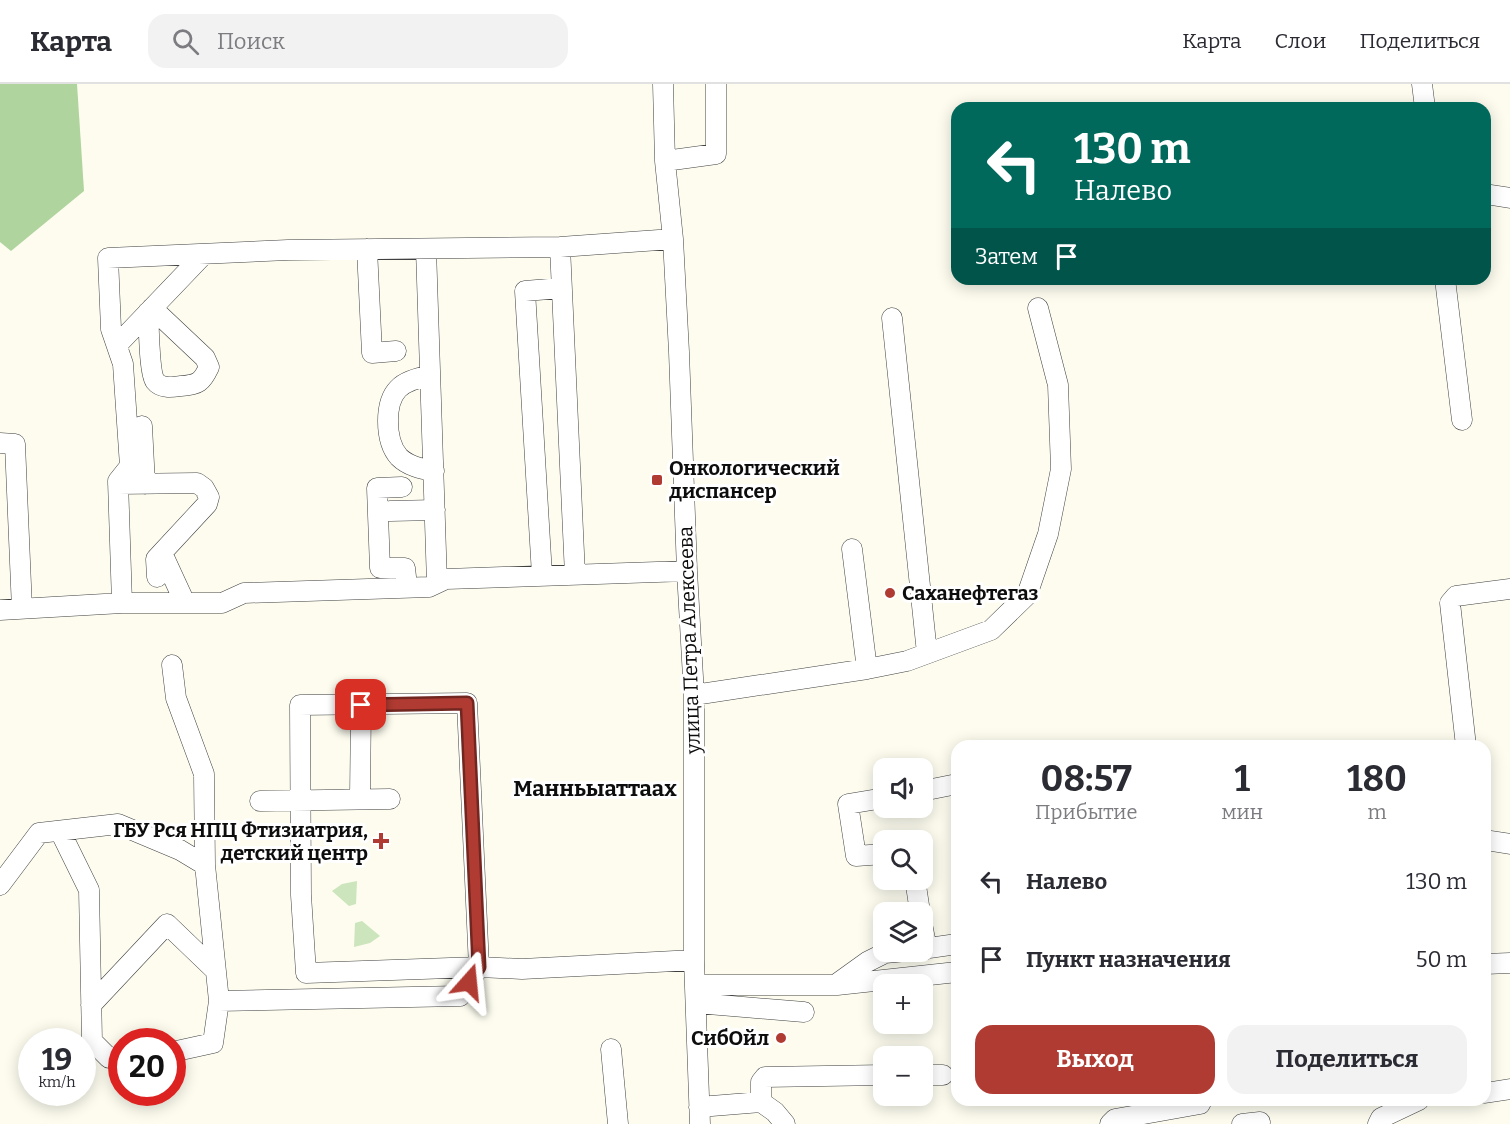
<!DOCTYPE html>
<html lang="ru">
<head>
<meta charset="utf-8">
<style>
  :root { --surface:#fff; --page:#f2f2f3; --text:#2b2b33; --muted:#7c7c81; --line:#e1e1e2; --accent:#b03b32 }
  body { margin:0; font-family:Bitter,serif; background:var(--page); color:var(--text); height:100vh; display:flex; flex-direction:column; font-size:22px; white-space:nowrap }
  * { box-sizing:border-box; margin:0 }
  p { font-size:20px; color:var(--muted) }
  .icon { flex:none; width:33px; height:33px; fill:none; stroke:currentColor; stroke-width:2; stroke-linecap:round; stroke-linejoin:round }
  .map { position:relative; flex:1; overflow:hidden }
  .side { position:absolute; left:951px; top:656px; width:540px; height:366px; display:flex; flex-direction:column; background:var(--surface); border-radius:18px; box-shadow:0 3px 15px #0003 }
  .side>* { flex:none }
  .hud { position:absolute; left:951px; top:18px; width:540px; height:183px; border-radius:18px; box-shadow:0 3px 15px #0003; background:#00695c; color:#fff; overflow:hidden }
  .buttons { position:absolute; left:873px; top:674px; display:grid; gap:12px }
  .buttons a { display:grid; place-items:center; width:60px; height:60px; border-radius:12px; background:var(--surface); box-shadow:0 3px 15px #0003; font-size:30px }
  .speed { position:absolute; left:18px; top:944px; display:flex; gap:12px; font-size:30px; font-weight:700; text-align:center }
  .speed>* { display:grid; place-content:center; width:78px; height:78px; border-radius:50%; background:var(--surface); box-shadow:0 3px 15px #0003; line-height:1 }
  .speed small { font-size:15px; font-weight:400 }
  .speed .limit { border:9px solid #d22; background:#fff; color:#111 }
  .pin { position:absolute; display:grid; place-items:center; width:51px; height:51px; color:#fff; margin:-26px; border-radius:12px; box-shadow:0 3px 9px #0006 }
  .me { position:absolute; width:66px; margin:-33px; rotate:18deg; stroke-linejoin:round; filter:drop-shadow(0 0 4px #0008) }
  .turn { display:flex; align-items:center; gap:21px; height:126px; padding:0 24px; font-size:27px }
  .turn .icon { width:78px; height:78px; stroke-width:2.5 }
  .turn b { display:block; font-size:42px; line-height:51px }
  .then { display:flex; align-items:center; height:57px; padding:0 24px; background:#0003; gap:12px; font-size:22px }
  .eta { display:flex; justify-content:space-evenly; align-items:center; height:102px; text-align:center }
  .eta b { font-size:36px; font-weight:700; line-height:42px }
  .cta { display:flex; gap:12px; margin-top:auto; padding:12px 24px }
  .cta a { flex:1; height:69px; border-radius:18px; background:var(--accent); color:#fff; font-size:24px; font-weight:700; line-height:69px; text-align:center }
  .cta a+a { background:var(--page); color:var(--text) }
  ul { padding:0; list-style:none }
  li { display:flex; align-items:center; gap:18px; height:78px; padding:0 24px }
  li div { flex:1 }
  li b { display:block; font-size:22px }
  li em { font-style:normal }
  header { display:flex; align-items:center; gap:36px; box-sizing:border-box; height:84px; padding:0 30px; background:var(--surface); border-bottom:2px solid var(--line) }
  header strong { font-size:28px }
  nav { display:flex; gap:33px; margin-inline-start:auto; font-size:21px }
  .search { width:420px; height:54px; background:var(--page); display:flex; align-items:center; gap:15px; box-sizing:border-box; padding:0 21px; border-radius:18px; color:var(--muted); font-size:22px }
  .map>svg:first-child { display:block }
  .green { fill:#cce5bc }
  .forest { fill:#afd49d }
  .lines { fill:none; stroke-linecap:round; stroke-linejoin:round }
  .minor-casing { stroke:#404040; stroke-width:21 }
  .minor { stroke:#fff; stroke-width:20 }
  .route-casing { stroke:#722620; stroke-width:15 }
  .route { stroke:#b03b32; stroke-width:10 }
  .poi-dot { fill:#b03b32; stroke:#fff; stroke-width:2 }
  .labels { text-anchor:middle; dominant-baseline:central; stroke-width:6; stroke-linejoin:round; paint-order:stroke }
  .poi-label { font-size:20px; font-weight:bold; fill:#0d0d0d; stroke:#fff; text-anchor:start }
  .street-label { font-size:20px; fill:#0d0d0d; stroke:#fff }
  .quarter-label { font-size:22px; font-weight:bold; fill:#0d0d0d; stroke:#fff }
</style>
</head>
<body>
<header>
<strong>Карта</strong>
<div class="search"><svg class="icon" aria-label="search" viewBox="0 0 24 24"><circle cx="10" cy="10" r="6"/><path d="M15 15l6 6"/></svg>Поиск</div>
<nav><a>Карта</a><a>Слои</a><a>Поделиться</a></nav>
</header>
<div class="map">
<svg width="1510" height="1040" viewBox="0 0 1510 1040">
  <rect width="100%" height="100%" fill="#fdfcef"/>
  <path class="green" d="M357,797L356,820L349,822L332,807L342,800Z
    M362,837L380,852L370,859L354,863L355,839Z"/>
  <path class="forest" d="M0,0H77L84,107L11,167L0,158Z"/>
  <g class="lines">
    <defs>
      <path id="minor" d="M663,0L665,77L673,155L679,268L687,487L694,611V876L700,1040
        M1422,0L1425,24
        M665,77L716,70V0
        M1485,110L1510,114
        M560,163L575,491
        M367,165L372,269L396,267
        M426,165L437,499
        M1445,195L1462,336
        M148,228C149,241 149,288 155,297C161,305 173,303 181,302C198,301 202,298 209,283L205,274L152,224
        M892,234L927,569
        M117,261L204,170
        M430,292C401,296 388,307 388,337C388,350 390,363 399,373C408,382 421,385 434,387
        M142,342L145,400
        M0,359L15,360L22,525
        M118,400L197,399L204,404L209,413L207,420L156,475L157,493
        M402,403L377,404L380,484H405L406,493
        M390,427L435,426
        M852,465L867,585
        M162,469L185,519
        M542,491L525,207L561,204
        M122,519L118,397L130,382L123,280L111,245L108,174L288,166L560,163L673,155
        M0,526L122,519H222L244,509L429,503L446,495L687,487
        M172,581L176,614L204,690L205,781L219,917L460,912L479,883L467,619L300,621L301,811L306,889L479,883L522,885L694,876
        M694,611L867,585L907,577L991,546L1027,511L1048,450L1061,385L1058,301L1038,224
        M1466,662L1450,519L1456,512L1510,505
        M922,707L957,700
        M360,714L361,621
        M884,714L848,720L856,772L884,770
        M260,717L390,715
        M60,747L89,806L92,957L109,974L122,973
        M1485,756L1510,760
        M915,795L920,828
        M0,801L39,749L118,740L180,766L205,781
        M922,840L927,865
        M922,865L957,860
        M1485,880L1510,879
        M695,901H835L867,878L885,869L906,867
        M837,901L957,888
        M696,919L804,928
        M91,921L167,840L215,886
        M611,965L618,1040
        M172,968L213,959L219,917
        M922,991H943
        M1485,1009L1510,1005
        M761,1018V998L765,993L884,991
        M699,1023L761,1018L775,1028L785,1040
        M1110,1040L1115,1035L1200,1020L1202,1016
        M1242,1040L1260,1038
        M1378,1040L1381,1034L1419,1016"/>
    </defs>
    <use href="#minor" class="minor-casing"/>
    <use href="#minor" class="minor"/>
  </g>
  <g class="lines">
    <defs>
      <path id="route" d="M361,621L467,619L479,883L469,898"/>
    </defs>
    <use href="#route" class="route-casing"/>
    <use href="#route" class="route"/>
  </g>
  <g class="poi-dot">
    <rect x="651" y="390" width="12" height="12" rx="3"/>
    <circle cx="890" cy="509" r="6"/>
    <path d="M378 748h6v6h6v6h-6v6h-6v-6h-6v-6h6z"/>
    <circle cx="781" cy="954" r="6"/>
  </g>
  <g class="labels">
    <g class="poi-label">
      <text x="669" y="384">Онкологический<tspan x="669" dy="23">диспансер</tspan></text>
      <text x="902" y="509">Саханефтегаз</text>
      <text x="368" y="746" text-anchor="end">ГБУ Рся НПЦ Фтизиатрия,<tspan x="368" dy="23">детский центр</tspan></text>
      <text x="769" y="954" text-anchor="end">СибОйл</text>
    </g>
    <g class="street-label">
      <text transform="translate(689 556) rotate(-92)">улица Петра Алексеева</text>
    </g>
    <g class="quarter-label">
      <text x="595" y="704">Манньыаттаах</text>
    </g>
  </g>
</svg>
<div class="buttons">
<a><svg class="icon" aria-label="sound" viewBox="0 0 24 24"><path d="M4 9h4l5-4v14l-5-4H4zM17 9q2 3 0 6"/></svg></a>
<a><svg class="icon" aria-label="search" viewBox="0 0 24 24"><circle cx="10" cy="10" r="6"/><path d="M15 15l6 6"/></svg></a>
<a><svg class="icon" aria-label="layers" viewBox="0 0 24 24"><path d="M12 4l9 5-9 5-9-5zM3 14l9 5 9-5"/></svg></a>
<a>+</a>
<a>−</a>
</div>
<div class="speed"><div>19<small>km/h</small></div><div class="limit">20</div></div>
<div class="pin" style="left:361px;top:621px;background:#d93025"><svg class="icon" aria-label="arrive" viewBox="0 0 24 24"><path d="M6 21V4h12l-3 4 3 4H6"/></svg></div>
<svg class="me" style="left:469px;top:898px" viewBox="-20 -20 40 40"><path d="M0-17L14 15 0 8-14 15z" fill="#b03b32" stroke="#fff" stroke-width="4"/></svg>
<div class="hud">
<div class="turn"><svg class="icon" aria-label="left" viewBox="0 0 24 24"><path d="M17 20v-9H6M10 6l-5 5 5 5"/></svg><div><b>130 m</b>Налево</div></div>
<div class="then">Затем<svg class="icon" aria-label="arrive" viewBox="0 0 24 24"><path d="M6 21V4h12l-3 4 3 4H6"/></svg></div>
</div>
<section class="side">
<div class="eta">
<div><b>08:57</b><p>Прибытие</p></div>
<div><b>1</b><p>мин</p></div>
<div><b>180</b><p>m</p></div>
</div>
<ul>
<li><svg class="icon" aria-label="left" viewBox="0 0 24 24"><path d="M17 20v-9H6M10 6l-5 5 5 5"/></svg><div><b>Налево</b></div><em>130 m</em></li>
<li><svg class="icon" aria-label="arrive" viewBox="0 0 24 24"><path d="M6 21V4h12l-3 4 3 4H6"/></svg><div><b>Пункт назначения</b></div><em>50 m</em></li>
</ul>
<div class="cta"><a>Выход</a><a>Поделиться</a></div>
</section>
</div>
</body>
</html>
